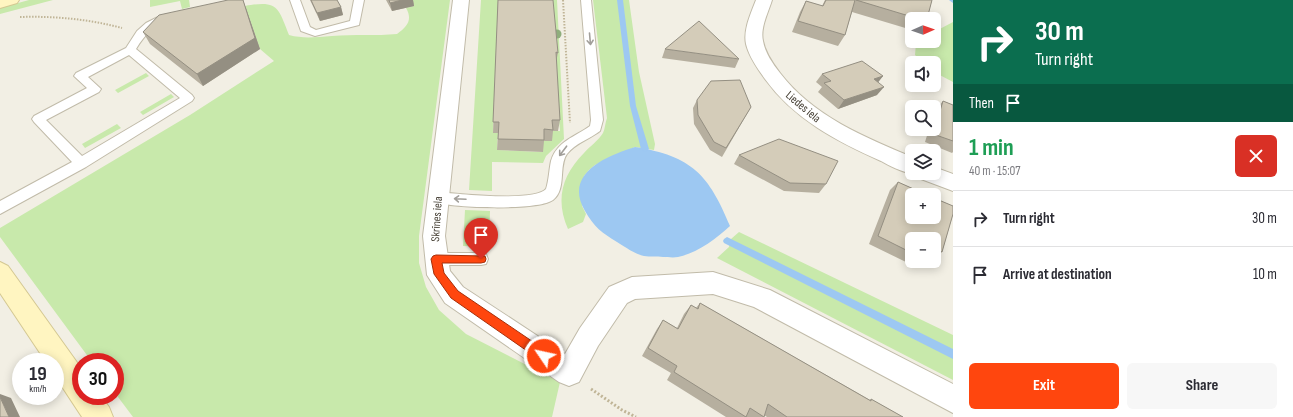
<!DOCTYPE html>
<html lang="en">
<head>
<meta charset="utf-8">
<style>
  :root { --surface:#fff; --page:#f7f7f7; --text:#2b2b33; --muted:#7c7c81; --line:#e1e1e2; --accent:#ff460e }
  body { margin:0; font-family:"Sofia Sans Condensed",sans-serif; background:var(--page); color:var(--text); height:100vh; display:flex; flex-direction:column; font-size:15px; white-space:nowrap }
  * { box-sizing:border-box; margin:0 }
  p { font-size:13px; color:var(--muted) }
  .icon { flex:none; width:22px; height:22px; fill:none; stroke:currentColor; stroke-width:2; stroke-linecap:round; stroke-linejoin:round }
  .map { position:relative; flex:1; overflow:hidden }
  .sheet { display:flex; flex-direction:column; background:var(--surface); width:340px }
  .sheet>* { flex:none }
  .top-card { background:#0b6e4f; color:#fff; overflow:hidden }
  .needle { width:26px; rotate:88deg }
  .buttons { position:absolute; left:905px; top:12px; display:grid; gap:8px }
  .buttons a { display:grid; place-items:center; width:36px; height:36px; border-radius:6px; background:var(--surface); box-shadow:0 2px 10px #0003; font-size:20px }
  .speed { position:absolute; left:12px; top:353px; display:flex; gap:8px; font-size:20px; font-weight:700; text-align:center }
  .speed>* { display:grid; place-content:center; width:52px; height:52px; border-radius:50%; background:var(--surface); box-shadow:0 2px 10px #0003; line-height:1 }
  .speed small { font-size:10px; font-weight:400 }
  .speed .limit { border:6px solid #d22; background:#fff; color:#111 }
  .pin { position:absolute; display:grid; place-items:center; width:34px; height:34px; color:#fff; margin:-41px -17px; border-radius:50% 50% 50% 0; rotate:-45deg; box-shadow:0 0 4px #0007 }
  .pin .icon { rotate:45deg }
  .me { position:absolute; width:44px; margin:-22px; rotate:304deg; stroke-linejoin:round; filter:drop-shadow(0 0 3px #0008) }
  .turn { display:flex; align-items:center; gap:14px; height:84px; padding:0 16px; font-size:18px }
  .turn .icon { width:52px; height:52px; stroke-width:2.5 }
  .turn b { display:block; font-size:28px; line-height:34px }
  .then { display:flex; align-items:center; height:38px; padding:0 16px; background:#0003; gap:8px; font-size:15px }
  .round { display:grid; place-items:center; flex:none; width:42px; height:42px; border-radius:6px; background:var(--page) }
  .headline { display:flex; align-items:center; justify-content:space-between; height:68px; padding:0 16px }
  h1 { font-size:24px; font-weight:700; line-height:30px; color:#1e9e55 }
  .cta { display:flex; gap:8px; margin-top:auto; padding:8px 16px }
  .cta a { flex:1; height:46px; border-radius:6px; background:var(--accent); color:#fff; font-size:16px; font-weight:700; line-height:46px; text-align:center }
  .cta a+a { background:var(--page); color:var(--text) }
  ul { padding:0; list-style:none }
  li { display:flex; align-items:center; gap:12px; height:56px; padding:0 16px; border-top:1px solid var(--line) }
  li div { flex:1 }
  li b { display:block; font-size:15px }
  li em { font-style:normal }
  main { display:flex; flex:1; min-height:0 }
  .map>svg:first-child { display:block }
  .green { fill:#c8e9ab }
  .water { fill:#9dc8f2 }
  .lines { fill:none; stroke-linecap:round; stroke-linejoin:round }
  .stream { fill:#9dc8f2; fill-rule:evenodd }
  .lane-casing { stroke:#c1bba9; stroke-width:2 }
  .street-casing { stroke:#c1bba9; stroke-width:2 }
  .secondary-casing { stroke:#d4c892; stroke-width:2 }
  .path-far1 { stroke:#c0b597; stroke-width:2; stroke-dasharray:1.5 1.5; stroke-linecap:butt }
  .path { stroke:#c0b597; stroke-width:3; stroke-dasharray:2 2; stroke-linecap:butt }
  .lane { fill:#fff; fill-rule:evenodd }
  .street { fill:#fff; fill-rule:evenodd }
  .secondary { fill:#fff5c1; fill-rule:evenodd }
  .tree { fill:#8fae7c }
  .wall { fill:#b6af9f }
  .shaded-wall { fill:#948f82 }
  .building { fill:#d4ccb9; stroke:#948f82 }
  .oneway { stroke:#a29f9a }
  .route { fill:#ff460e; stroke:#a62e09 }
  .labels { text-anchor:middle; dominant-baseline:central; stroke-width:3; stroke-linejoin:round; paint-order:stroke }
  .street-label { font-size:12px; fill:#453f34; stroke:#fff }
</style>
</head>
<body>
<main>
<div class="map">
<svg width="953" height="417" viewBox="0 0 953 417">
  <rect width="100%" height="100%" fill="#f2efe4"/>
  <path class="green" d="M29,0H53L0,14V8Z
    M150,0H189L190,7L182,9L180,1L150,7Z
    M410,0H450L419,236V263L426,287L439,310L466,334L560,382L552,417H133L115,393V362H92L0,237V228L190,115L274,61L260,49L245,6C278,0 278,7 289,35C304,39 316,37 332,36C354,34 376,36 397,34C407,27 413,20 406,8L413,6Z
    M481,0H502L495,78L493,133H498L497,150L542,152V141L551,131H560L548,0H557L564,139L546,156L543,163L492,162V191L469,190Z
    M593,0H629L639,72L655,144L654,150L635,147L595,165L589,170L584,176L582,206L586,214L583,222L568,229C555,200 562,175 584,153C589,147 599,140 603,133C605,129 605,123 607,118Z
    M953,22V82L934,72V63H923L915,55L916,43L919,41H934V32Z
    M146,73L149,76L118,93L115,90Z
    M171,94L174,97L143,115L140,112Z
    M117,124L121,128L85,148L82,144Z
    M465,210L490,211L489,247L463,246Z
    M739,232L953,335V380L717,258L729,247L731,239Z"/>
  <path class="water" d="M635,147C692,156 709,175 730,226C716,239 697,253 678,257C673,258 667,257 663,257C657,256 650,257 644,256C635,254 625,247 617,242C602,233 594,227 585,211C563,174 606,156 635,147Z"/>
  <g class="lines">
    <path class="stream" d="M617,0H623L636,106L649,149L645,152L641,149L630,106Z
      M949,0H953V3Z
      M727,237L953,349V359L724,243L723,241L724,239Z"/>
    <defs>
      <path id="lane" d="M290,0H300L310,27L316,30L350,21L354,0H364L359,25L315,36L301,31Z
        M581,0H591L603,120L600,131C590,139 575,143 567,154C558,166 567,189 553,200C538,211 452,208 434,202L432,198L434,194L439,192C458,194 535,202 546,189C549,180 549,170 551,161C557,141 575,137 590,126L591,120Z
        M168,14L173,17L172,19C155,24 145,34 136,49L192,95L194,98L192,101L86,167L0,214V201L72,162L34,122L32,119L34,116L87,88L74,76L76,73L126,48L137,31L146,23L158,17ZM129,55L180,98L82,156L46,120L99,92L101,89L88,77Z
        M436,253H481L486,254L488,259L486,264L481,265H436L431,264L429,259L431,254Z"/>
      <path id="street" d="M453,0H469L445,236L450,271L463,287L565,354L580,328L609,287L632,277L713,272L770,290L953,384V413L754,307L713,294L635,299L627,303L598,346L579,382L569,386L559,382L445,303L427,275L423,236Z
        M756,0H772C768,13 760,28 763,41C765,53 773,64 780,73C813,116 864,137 912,157V173H915C907,175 888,165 881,161C836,141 794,119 765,79C758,69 749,57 746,44C743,30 751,13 756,0Z
        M934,167L953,174V191L921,179L918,173H934Z"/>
      <path id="secondary" d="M0,0H19L17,3L0,8Z
        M0,262L8,266L81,368V396H101L109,407L113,417H82L55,376V362H46L0,293Z"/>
    </defs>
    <use href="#lane" class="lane-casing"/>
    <use href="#street" class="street-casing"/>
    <use href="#secondary" class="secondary-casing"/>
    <path class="path-far1" d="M563,0L570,123
      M20,17C55,16 88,19 122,28"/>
    <path class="path" d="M591,389L622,410L636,417"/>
    <use href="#lane" class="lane"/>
    <use href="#street" class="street"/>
    <use href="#secondary" class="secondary"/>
  </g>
  <circle class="tree" cx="557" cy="34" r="4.5"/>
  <path class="wall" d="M310,0H337L341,7L343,15L320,21Z
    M386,0H413L414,6L392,11Z
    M498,0L558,53L556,62L560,120L558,131H553L552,141H544L543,152L497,150L498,133H493Z
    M825,0H932L927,19H912V30L852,12L845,35L838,46L792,32L800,12L806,1L822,6Z
    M246,8L260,49L203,86L150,44L143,32Z
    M665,49L739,59L735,68L662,58Z
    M822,74L883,76L878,82L877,95L838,109L818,92L822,87L816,82Z
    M697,100L751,107L722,157L710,150L694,124L693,108Z
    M943,101L953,105V152L952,153L925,142L929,129H934V113L935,110Z
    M739,155L826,184L819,193L784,191L734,164Z
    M898,182L927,195H912V217H934V198L953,206V214L942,252L934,257V239H912V261H913L910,264L869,244L890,190Z
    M700,303L870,400L871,399L903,417H767L764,415L763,417H726L667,380L671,373L642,356L657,329L663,320L677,328L684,314L691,305L696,308Z"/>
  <path class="shaded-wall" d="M243,0L260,49L203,86L197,74Z
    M402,0H413L414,6L392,11L390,3Z
    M341,7L343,15L320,21L317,13Z
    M883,76L876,85L874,79Z
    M884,87L877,95L838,109L844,100Z
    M0,394L11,398L20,417H9L0,397Z"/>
  <path class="building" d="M228,0H243L255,38L197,74L143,32L159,15Z
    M311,0H337L341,7L317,13Z
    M389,0H402L390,3Z
    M498,0H553L558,53L556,52L560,120H552L553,130L544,129V140L498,139L499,122H493Z
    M826,0H855L845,35L798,21L806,1L823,6Z
    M856,0H932L927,19H919Z
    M699,21L739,59L665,49Z
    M862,61L883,76L874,79L884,87L844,100L824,83L831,81L822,74Z
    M740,80L751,107L726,148L714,142L698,115L697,100L711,81Z
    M943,101L953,105V141L933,134Z
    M779,139L838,161L826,184L790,183L739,155Z
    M898,182L927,195H912V217H934V198L953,206V214L942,252L934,248V239H912V253L878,236Z
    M700,303L871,401V399L903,417H787L768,404L764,417L750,408L746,417L674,372L677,366L648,348L663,320L678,329L691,305L698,309Z
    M0,397L9,417H0Z"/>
  <defs><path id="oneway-shaft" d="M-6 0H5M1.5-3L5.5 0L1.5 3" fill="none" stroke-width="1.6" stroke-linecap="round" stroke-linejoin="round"/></defs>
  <g class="oneway">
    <use href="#oneway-shaft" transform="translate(590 39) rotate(85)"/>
    <use href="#oneway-shaft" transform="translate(563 151) rotate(127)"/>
    <use href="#oneway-shaft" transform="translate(460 199) rotate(-177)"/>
  </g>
  <path class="route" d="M436,255L485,256L486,259L485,262L481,263H442L444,273L458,291L548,352L549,356L548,360L544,361L540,360L451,298L434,274L431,259L433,256Z"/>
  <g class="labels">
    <g class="street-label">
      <text transform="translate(803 107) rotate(40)">Liedes iela</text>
      <text transform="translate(437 219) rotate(-86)">Skrīnes iela</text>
    </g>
  </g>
</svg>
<div class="buttons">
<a><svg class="needle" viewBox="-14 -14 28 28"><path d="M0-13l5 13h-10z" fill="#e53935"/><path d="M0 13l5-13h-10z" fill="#7c7c81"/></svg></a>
<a><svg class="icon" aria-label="sound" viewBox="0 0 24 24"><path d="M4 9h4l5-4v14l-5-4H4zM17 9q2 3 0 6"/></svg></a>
<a><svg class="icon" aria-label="search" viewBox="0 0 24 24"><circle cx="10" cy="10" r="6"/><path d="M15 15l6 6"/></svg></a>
<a><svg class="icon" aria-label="layers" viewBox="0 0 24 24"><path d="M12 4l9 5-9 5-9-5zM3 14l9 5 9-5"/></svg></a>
<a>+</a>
<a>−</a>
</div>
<div class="speed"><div>19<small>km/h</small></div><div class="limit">30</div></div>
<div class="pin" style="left:481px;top:259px;background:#d93025"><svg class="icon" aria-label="arrive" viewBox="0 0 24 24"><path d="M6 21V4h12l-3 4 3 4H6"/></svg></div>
<svg class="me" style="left:544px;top:356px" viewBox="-20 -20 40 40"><circle r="17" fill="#ff460e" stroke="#fff" stroke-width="3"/><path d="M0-11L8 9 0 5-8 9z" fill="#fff"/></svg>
</div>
<section class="sheet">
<div class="top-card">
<div class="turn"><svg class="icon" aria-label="right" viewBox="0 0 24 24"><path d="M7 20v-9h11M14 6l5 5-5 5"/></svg><div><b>30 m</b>Turn right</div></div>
<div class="then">Then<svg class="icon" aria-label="arrive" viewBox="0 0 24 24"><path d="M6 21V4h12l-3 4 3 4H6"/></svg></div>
</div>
<div class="headline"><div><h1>1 min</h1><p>40 m · 15:07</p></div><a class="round" style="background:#d93025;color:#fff"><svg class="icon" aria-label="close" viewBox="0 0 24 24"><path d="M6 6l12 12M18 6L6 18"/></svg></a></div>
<ul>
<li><svg class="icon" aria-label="right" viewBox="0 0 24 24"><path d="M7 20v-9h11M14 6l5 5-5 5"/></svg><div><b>Turn right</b></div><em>30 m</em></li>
<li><svg class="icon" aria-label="arrive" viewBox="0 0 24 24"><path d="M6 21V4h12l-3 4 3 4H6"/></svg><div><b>Arrive at destination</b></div><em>10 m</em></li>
</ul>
<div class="cta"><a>Exit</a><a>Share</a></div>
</section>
</main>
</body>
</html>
